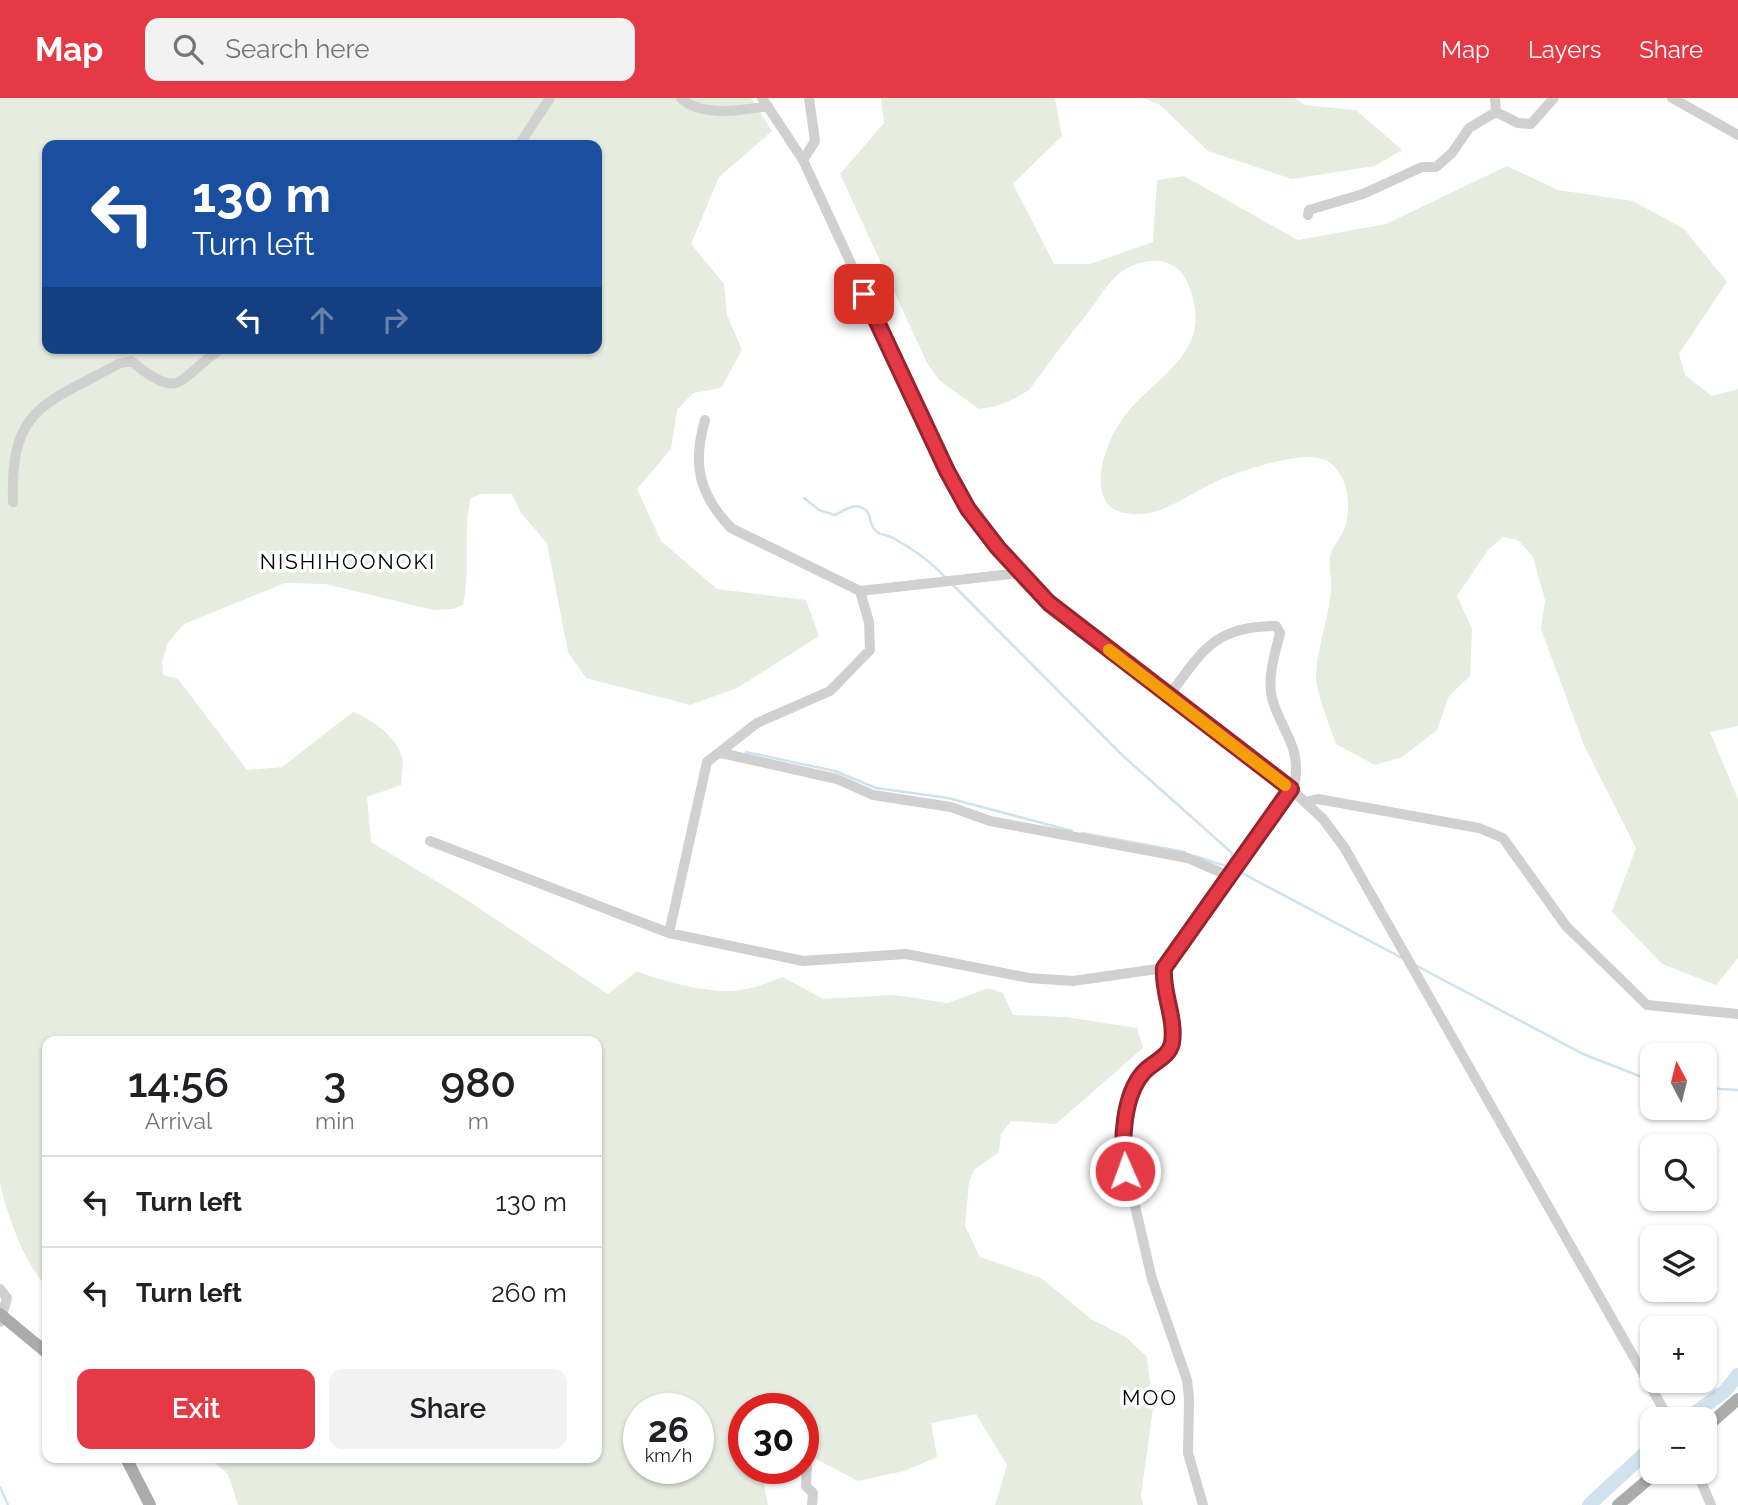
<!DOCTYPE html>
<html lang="en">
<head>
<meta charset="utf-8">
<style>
  :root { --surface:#fff; --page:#f2f2f2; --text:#202124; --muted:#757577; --line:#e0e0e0; --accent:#e63946 }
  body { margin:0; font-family:Raleway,sans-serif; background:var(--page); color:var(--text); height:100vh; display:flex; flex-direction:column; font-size:26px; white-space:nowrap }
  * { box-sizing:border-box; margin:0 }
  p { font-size:23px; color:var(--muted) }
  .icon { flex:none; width:38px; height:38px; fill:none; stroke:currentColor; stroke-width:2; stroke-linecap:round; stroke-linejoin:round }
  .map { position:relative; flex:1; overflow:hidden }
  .panel { position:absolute; left:42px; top:938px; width:560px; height:427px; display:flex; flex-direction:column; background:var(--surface); border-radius:14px; box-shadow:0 2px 5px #0004 }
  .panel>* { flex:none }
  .guide { position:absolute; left:42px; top:42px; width:560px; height:214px; border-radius:14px; box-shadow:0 2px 5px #0004; background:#1a4fa0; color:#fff; overflow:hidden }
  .needle { width:46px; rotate:353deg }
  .fabs { position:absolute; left:1640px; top:945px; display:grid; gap:14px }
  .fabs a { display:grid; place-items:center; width:77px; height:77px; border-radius:14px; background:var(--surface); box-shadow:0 2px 5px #0004; font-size:35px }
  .speed { position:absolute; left:623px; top:1295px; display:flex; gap:14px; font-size:35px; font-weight:700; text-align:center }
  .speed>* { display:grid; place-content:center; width:91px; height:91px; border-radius:50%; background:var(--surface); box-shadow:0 2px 5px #0004; line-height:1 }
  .speed small { font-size:18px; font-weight:400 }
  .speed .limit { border:10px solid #d22; background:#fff; color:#111 }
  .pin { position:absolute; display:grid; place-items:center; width:60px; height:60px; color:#fff; margin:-30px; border-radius:14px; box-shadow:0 4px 10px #0006 }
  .me { position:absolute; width:77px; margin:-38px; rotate:358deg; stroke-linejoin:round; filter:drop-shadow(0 0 5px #0008) }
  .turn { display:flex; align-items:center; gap:24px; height:147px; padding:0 35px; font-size:32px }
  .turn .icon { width:91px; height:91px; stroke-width:2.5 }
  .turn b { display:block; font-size:49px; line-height:60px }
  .lanes { display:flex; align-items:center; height:66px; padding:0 35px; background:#0003; justify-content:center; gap:35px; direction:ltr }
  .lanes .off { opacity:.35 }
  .eta { display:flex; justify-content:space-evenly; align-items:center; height:119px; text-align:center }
  .eta b { font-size:42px; font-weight:600; line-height:49px }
  .cta { display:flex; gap:14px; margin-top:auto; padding:14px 35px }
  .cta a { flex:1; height:80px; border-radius:14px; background:var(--accent); color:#fff; font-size:28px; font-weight:600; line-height:80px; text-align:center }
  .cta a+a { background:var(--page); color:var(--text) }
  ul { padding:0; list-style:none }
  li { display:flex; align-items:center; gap:21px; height:91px; padding:0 35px; border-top:2px solid var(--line) }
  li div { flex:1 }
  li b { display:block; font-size:26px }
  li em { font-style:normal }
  header { display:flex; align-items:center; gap:42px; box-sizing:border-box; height:98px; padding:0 35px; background:var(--accent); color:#fff }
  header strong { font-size:33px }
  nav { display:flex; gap:38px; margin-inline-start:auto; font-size:24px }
  .search { width:490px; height:63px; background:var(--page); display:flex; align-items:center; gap:18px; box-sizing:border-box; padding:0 24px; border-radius:14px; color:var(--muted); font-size:26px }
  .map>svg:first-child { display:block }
  .green { fill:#e6ecdf; fill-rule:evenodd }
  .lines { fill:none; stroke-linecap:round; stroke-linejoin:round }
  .stream { stroke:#cfe2ee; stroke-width:2.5 }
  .river { stroke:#cfe2ee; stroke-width:14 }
  .minor { stroke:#d0d0d0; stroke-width:10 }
  .major { stroke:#ababab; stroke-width:12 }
  .route-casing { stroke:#96252e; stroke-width:18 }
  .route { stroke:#e63946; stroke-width:12 }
  .slow { stroke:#f59e0b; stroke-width:12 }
  .labels { text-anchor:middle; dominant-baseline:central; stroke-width:7; stroke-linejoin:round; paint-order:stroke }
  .neighbourhood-label { font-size:21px; letter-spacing:2px; fill:#000; stroke:#fff }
</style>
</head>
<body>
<header>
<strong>Map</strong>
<div class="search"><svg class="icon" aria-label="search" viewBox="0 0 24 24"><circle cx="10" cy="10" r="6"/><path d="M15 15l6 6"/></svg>Search here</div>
<nav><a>Map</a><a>Layers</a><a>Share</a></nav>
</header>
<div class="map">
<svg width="1738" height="1407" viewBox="0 0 1738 1407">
  <rect width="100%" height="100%" fill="#fff"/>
  <path class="green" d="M0,0H751L772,33L719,79L691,146L724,186L727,217L742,252L721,290L693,295L677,312L671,351L637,391L661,443L717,491L806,502L819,538L737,590L690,607L586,580L568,554L547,445L521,415L512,396H482L471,400C462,435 471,471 463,507L453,511L434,512L325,486L285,485L184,526L168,545L162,563L163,577L178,581L247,672L282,669L353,614C372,621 396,638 402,659C404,667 401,679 401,687L367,699L371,744L464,800L608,896L637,873C664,884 716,898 746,891C759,889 771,883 783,879L823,901L894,897L948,905L988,890L1003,895L1013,917L1066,919L1137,930L1143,950L1056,1026L1011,1023L1001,1036L999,1054L974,1072L969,1085L965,1128L980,1159L1041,1180L1091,1221L1126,1239L1147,1259L1153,1311L1141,1397L1143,1407H995L1007,1367L976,1316L931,1325L937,1359L904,1373L858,1383L803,1354V1311H744V1370H761L768,1407H238L228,1376L209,1360H597V943H47V1188C26,1171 6,1113 0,1086ZM47,47H597V250H47ZM639,1311H698V1370H639Z
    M881,0H1055L1062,38L1013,86L1054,166H1090L1153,144L1157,82L1184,78L1298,142L1386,126L1507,68L1558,92L1633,103L1684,131L1727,184L1679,256L1685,277L1712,298L1738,291V628L1710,634L1738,701V860L1716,887L1662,866L1612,814L1636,750L1584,647L1541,531L1545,502L1533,459L1518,442L1503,439L1488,452L1457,498L1472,531L1470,578L1449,598L1437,632L1402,659L1375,667L1336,646C1330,628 1315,593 1316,575C1318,547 1329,520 1331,492C1332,481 1329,471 1330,460C1331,450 1340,441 1344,432C1352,410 1349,378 1329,364C1307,349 1240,373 1217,383C1196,392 1173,410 1150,415C1138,417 1114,417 1106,404C1091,377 1111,333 1130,311C1162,275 1211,252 1191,194C1186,179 1181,169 1164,164C1150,160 1131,166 1120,175C1109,183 1101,197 1093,208C1071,235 1050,263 1029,292C1013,302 998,309 979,311L939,282L927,265L840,76L884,25Z
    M1144,0H1295L1305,7L1356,12L1402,52L1375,68L1292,81L1208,53L1160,7Z"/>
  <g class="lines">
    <path class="stream" d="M804,400L819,412L835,417C842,414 852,406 860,409C874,413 867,427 877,434C881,437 888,437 893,440C912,450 930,463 945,479
      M952,486L1122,657L1232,755L1230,769
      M746,654L835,673L876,690L948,700L1072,733
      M1082,735L1185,754
      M1195,758L1232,770
      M1238,773L1402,860
      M1417,868L1583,956L1652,983
      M1704,990L1738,992
      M0,1389L8,1407"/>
    <path class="river" d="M1686,1321L1724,1294L1738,1277
      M1589,1407L1652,1349"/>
    <path class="minor" d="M681,0C701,20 743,12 768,8
      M762,0L803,62L947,373L968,410L998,450L1049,505L1291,691L1323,721L1344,749L1669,1321
      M1495,0L1496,14
      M1672,0L1738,37
      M519,47L550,0
      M803,62L815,43L809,0
      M1308,117L1309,112L1363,96L1422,69H1436L1452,55L1469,30L1496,14L1518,25L1531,26L1554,0
      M705,322C692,367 699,396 731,430L860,493L1021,475
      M13,404C10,309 44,307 118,266L131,263C183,305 176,281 222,250
      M1169,598C1202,553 1214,528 1276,528L1280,535C1275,556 1267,579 1272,600C1281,633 1301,647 1295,684L1164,870L1163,886L1172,946L1166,957L1145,973L1134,987L1122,1052L1152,1181L1187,1282L1189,1300L1188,1355L1203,1407
      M721,655L837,681L873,697L951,709L990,723L1188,760L1231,779
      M1305,704L1318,701L1479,730L1503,740L1566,828L1647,907L1738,916
      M430,743L669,835L803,863L906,856L1029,880L1073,883L1164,870
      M669,835L707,664L757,625L830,593L870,552L869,524L860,493
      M0,1191L7,1200L0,1224
      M807,1369L806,1388L813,1395L812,1407
      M1697,1374L1711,1407"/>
    <path class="major" d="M0,1216L47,1255
      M1704,1331L1738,1301
      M126,1360L150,1407
      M1618,1407L1657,1374"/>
  </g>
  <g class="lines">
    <defs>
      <path id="route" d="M864,196L947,373L968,411L998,450L1049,505L1291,691L1164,870C1162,895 1176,920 1172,945C1169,960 1152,964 1143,975C1123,998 1121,1044 1125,1073"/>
    </defs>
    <use href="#route" class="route-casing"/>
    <use href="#route" class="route"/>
    <path class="slow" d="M1109,552L1285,687"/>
  </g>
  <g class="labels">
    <g class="neighbourhood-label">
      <text x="348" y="463">NISHIHOONOKI</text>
      <text x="1150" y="1299">MOO</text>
    </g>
  </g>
</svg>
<div class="fabs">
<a><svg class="needle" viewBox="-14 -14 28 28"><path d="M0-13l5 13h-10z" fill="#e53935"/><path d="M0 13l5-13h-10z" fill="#757577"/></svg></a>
<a><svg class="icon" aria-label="search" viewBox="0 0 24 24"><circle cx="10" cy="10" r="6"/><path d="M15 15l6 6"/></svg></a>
<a><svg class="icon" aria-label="layers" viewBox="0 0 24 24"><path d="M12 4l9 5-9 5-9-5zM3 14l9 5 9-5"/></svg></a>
<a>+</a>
<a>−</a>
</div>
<div class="speed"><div>26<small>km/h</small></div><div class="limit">30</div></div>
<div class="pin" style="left:864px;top:196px;background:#d93025"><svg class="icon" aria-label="arrive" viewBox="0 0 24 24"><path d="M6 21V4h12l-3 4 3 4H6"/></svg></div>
<svg class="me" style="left:1125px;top:1073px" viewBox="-20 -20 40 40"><circle r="17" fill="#e63946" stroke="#fff" stroke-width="3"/><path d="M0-11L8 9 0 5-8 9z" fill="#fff"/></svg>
<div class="guide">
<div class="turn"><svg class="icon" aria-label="left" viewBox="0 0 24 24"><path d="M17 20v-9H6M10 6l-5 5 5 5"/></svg><div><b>130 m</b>Turn left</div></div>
<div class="lanes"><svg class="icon" aria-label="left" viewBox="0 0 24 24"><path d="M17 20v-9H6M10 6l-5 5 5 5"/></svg><svg class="icon off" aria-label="ahead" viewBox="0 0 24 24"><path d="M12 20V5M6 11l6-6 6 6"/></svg><svg class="icon off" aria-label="right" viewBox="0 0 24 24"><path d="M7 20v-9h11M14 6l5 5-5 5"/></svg></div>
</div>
<section class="panel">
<div class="eta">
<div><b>14:56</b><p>Arrival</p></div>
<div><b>3</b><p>min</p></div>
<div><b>980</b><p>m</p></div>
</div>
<ul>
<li><svg class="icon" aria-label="left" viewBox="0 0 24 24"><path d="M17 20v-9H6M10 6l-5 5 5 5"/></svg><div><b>Turn left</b></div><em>130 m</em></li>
<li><svg class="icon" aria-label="left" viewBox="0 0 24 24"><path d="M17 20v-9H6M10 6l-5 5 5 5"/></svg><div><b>Turn left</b></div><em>260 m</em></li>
</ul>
<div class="cta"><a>Exit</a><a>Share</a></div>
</section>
</div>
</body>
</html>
